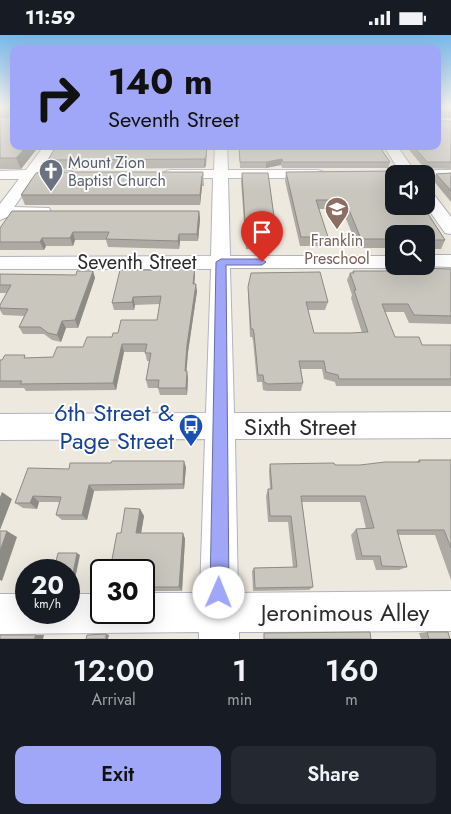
<!DOCTYPE html>
<html lang="en">
<head>
<meta charset="utf-8">
<style>
  :root { --surface:#171b24; --page:#242831; --text:#f1f3f6; --muted:#9ea1a6; --accent:#a0a7f8 }
  body { margin:0; font-family:Jost,sans-serif; background:var(--page); color:var(--text); height:100vh; display:flex; flex-direction:column; font-size:19px; white-space:nowrap }
  * { box-sizing:border-box; margin:0 }
  p { font-size:16px; color:var(--muted) }
  .icon { flex:none; width:28px; height:28px; fill:none; stroke:currentColor; stroke-width:2; stroke-linecap:round; stroke-linejoin:round }
  .map { position:relative; height:604px; overflow:hidden }
  .sheet { display:flex; flex-direction:column; background:var(--surface); flex:1 }
  .sheet>* { flex:none }
  .hud { position:absolute; left:10px; top:10px; width:431px; height:105px; border-radius:10px; box-shadow:0 5px 20px #0002; background:#a0a7f8; color:#111; overflow:hidden }
  .buttons { position:absolute; left:385px; top:130px; display:grid; gap:10px }
  .buttons a { display:grid; place-items:center; width:50px; height:50px; border-radius:10px; background:var(--surface); box-shadow:0 5px 20px #0002; font-size:25px }
  .speed { position:absolute; left:15px; top:524px; display:flex; gap:10px; font-size:25px; font-weight:700; text-align:center }
  .speed>* { display:grid; place-content:center; width:65px; height:65px; border-radius:50%; background:var(--surface); box-shadow:0 5px 20px #0002; line-height:1 }
  .speed small { font-size:12px; font-weight:400 }
  .speed .limit { border:2px solid #111; border-radius:8px; background:#fff; color:#111 }
  .pin { position:absolute; display:grid; place-items:center; width:42px; height:42px; color:#fff; margin:-51px -21px; border-radius:50% 50% 50% 0; rotate:-45deg; box-shadow:0 0 5px #0007 }
  .pin .icon { rotate:45deg }
  .me { position:absolute; width:55px; margin:-28px; rotate:1deg; stroke-linejoin:round; filter:drop-shadow(0 0 4px #0008) }
  .turn { display:flex; align-items:center; gap:18px; height:105px; padding:0 15px; font-size:22px }
  .turn .icon { width:65px; height:65px; stroke-width:2.5 }
  .turn b { display:block; font-size:35px; line-height:42px }
  .eta { display:flex; justify-content:space-evenly; align-items:center; height:85px; text-align:center }
  .eta b { font-size:30px; font-weight:600; line-height:35px }
  .button { display:flex; gap:10px; margin-top:auto; padding:10px 15px }
  .button a { flex:1; height:58px; border-radius:10px; background:var(--accent); color:#111; font-size:20px; font-weight:600; line-height:58px; text-align:center }
  .button a+a { background:var(--page); color:var(--text) }
  .status { display:flex; justify-content:space-between; align-items:center; height:35px; padding:0 25px; background:var(--surface); direction:ltr }
  .status svg { height:14px; fill:currentColor }
  .map>svg:first-child { display:block }
  .lines { fill:none; stroke-linecap:round; stroke-linejoin:round }
  .minor-casing { stroke:#b2b3bf; stroke-width:2 }
  .minor { fill:#fff; fill-rule:evenodd }
  .wall { fill:#adaaa3 }
  .shaded-wall { fill:#8d8b85 }
  .building { fill:#c9c6be; stroke:#8d8b85 }
  .route { fill:#a0a7f8; stroke:#686da1 }
  .labels { text-anchor:middle; dominant-baseline:central; stroke-width:4; stroke-linejoin:round; paint-order:stroke }
  .far-worship-label { font-size:16px; fill:#5b616d; stroke:#fff; text-anchor:start }
  .far-education-label { font-size:16px; fill:#785e54; stroke:#fff }
  .street-label { font-size:20px; fill:#2c2c2c; stroke:#fff }
  .near-transit-label { font-size:24px; fill:#164399; stroke:#fff; text-anchor:end }
  .near-street-label { font-size:24px; fill:#2c2c2c; stroke:#fff }
</style>
</head>
<body>
<div class="status"><b>11:59</b><svg viewBox="0 0 49 12"><path d="M0 12V9h3v3zM5 12V6h3v6zM10 12V3h3v9zM15 12V0h3v12zM26 1h20v11H26zM47 4h2v5h-2z"/></svg></div>
<div class="map">
<svg width="451" height="604" viewBox="0 0 451 604">
  <rect width="100%" height="100%" fill="#eee9de"/>
  <g class="lines">
    <defs>
      <path id="minor" d="M44,111H57L40,135L72,136L74,139L72,142L67,143L34,144L14,172L49,173L51,177L49,181L7,182L0,185V169L19,144H0V136L26,135Z
        M215,111H227L228,135H317L322,136L324,139L322,142L317,143H228L230,221H394V231H401L394,233H230L234,378L451,377V403L235,404L238,558L451,556V596L239,597V604H199V597L0,599V559H26V578H69V559H101V578H144V558H200L205,404L0,405V379L206,378L211,234H0V222L211,221L213,143H171L166,142L164,139L166,136L171,135H214Z
        M384,111H397L414,135H451V143H426V139H401Z
        M426,155L432,157L451,182V199L445,198L426,171Z
        M426,220H451V232L423,231H426Z"/>
    </defs>
    <use href="#minor" class="minor-casing"/>
    <use href="#minor" class="minor"/>
  </g>
  <path class="wall" d="M0,71H14V111H39L21,134H0Z
    M438,71H451V83H439V86H451V134L424,133L406,111H438Z
    M207,111L206,131L204,133L51,134L48,125Z
    M239,111H379L390,127L388,133H282L281,130L266,133H240Z
    M203,137L204,151H202L200,170H25L21,160Z
    M286,137L445,205L441,214H426V199H394V213H358L342,174H319L328,202L326,211H300L285,146Z
    M242,138L277,203L276,211H272L271,215L246,214L241,146Z
    M451,138V167L433,145L436,139Z
    M199,176L200,184L198,206H180L179,214L108,212L106,205H75L73,211H46L44,215H0V193Z
    M413,233L451,234V289L409,288L404,277H385L395,302L422,310H451V351H336L335,347L324,344L322,334H301L303,348L301,356H267L263,355L262,347H257L253,306L252,302H250L248,260V252L328,267L325,275H308L314,298H362L351,263L352,260L347,245L350,238H352L353,236H411Z
    M93,236L95,243L78,293H66L61,307L52,305L44,299H23L19,292L24,281L3,280L0,275V270L7,258H0V239L76,240Z
    M195,239L194,249L197,256L188,317L186,336H187L188,344L187,360H160L158,353H148L146,345L149,326H147L145,317H124L116,355L26,356L24,353H0V325L26,323L53,322L112,302L118,298L157,285L160,269L135,270L134,275H114L112,268Z
    M419,425H451V545L435,500H398L407,532L399,535H376L373,525H356L351,500L356,494H366L360,467H302L313,552L309,555L253,556L252,536L254,533L293,532L288,487H268L266,461L268,454H270L269,436L270,429L335,430H360L417,427Z
    M186,432L184,454L94,456L87,485H62L56,480L60,467H39L37,474L23,473L15,468L69,434Z
    M140,474L144,481L141,498H183L185,504L182,556H144V535L121,498Z
    M427,597L450,604H421L419,598Z"/>
  <path class="shaded-wall" d="M27,111H39L21,134L16,123Z
    M207,111L206,131L204,133V124Z
    M282,124L281,130L266,133V127Z
    M202,141V151L200,170V160Z
    M199,176L200,184L198,206L197,199Z
    M73,197L75,205L73,211L70,203Z
    M179,199L180,206L179,214L178,206Z
    M42,203L46,211L44,215L40,207Z
    M195,231V239L194,256L193,249Z
    M93,236L95,243L78,293L75,285Z
    M196,249L197,256L188,317L186,343L185,336L187,310Z
    M133,262L135,270L134,275L132,267Z
    M62,286L66,293L61,307L57,300Z
    M122,309L124,317L116,355L113,348Z
    M187,336L188,344L187,360L186,353Z
    M184,426L186,432L184,454L183,449Z
    M89,450L94,456L87,485L82,480Z
    M2,457L12,464L0,495V462Z
    M33,461L39,467L37,474L30,468Z
    M140,474L144,481L140,504L136,498Z
    M7,496L17,502L2,546L0,545V516Z
    M183,498L185,504L182,556L179,552Z
    M77,518L80,520L75,544L72,543Z
    M106,599L109,600L108,604H106Z
    M36,600H44L43,604H34Z"/>
  <path class="building" d="M0,71H14V111H27L16,123H0V82H12V73H0Z
    M438,71H451V77H439V86H451V127H427L413,111H438Z
    M56,111H207L206,122L204,124L48,125Z
    M239,111H379L390,127H283L282,124L266,127H240Z
    M398,136L400,139H394V171H423L445,205H426V199H394V204H361L345,165H316L328,202H301L286,137Z
    M41,137H203V141H202L200,160H21L36,138Z
    M242,138H268L277,203H272V207L246,206Z
    M451,138V156L436,139Z
    M12,176H199L197,199H179L178,206L106,204L109,197H73L70,203H42L40,207H0V193Z
    M156,231H195L193,249H196L187,310L185,336H187L186,353H158L159,345H146L151,318H145L147,309H122L113,348L20,349L22,346H0V325H2L5,320H25L24,323L53,322L57,312H83L87,302H112L113,298H118L121,285H157L161,261L133,262L132,267L112,268L120,235H155Z
    M413,233L451,234V281L414,280L408,269H382L395,302H419L422,310H451V344H339L338,340L326,337L324,326H299L303,348L268,349L264,347L263,340H258L254,298L253,294H251L248,252L251,238L320,237L328,267H306L314,298H350L368,297L354,255H356L350,238H354L353,236H414Z
    M77,236H93L75,285L62,286L57,300L48,298L40,292H19L28,274L0,273V270L11,250H0V239L76,240Z
    M419,425H451V513L444,495H397L407,532L382,531L380,521H362L356,494L374,493L365,461H301L313,552L255,553L254,533L297,532L291,481H270L268,454H272L270,429L334,428L335,430H360L385,427H420Z
    M112,426H184L183,449L89,450L82,480H56L61,462L33,461L30,468H15L28,433L69,434L70,428H111Z
    M125,473L140,474L136,498H183L179,552H144V535H110L117,498H121Z
    M0,496H7L0,516Z
    M58,518H77L72,543H69V535H54Z
    M370,597L371,604H264V598Z
    M427,597H448L450,604H429Z
    M106,599V604H86L87,600Z
    M0,600H36L34,604H0Z"/>
  <linearGradient id="sky" x2="0" y2="1"><stop stop-color="#78b8eb"/><stop offset="0.46" stop-color="#f7f5f0"/><stop offset="1" stop-color="#f7f5f0" stop-opacity="0"/></linearGradient>
  <rect width="451" height="156" fill="url(#sky)"/>
  <path class="route" d="M221,224H262L266,227L262,230H226L229,558L226,564L219,567L213,564L210,558L216,227Z"/>
  <defs>
    <symbol id="church-pin" viewBox="-11 -11 22 30"><path d="M0 17L-7.5 6A9.5 9.5 0 1 1 7.5 6Z" fill="#6b7280" stroke="#fff"/><path d="M-1.2-6h2.4v3.5h3.3v2.4h-3.3V6h-2.4V-.1h-3.3v-2.4h3.3Z" fill="#fff"/></symbol>
    <symbol id="school-pin" viewBox="-11 -11 22 30"><path d="M0 17L-7.5 6A9.5 9.5 0 1 1 7.5 6Z" fill="#8d6e63" stroke="#fff"/><path d="M0-5L7-2L0 1L-7-2ZM-4 1L0 2.5L4 1V4Q0 6-4 4Z" fill="#fff"/></symbol>
    <symbol id="bus-pin" viewBox="-11 -11 22 30"><path d="M0 17L-7.5 6A9.5 9.5 0 1 1 7.5 6Z" fill="#1a4fb4" stroke="#fff"/><path d="M-5-6H5V4H4V6H2V4H-2V6H-4V4H-5ZM-3.5-4V0h7V-4ZM-3.5 1.2v1.5H-2V1.2ZM2 1.2v1.5H3.5V1.2Z" fill="#fff"/></symbol>
  </defs>
  <g fill-rule="evenodd">
    <use href="#church-pin" x="37" y="122" width="28" height="38"/>
    <use href="#school-pin" x="323" y="160" width="28" height="38"/>
    <use href="#bus-pin" x="177" y="377" width="28" height="38"/>
  </g>
  <g class="labels">
    <g class="far-worship-label">
      <text x="68" y="127">Mount Zion<tspan x="68" dy="18">Baptist Church</tspan></text>
    </g>
    <g class="far-education-label">
      <text x="337" y="205">Franklin<tspan x="337" dy="18">Preschool</tspan></text>
    </g>
    <g class="street-label">
      <text x="137" y="227">Seventh Street</text>
    </g>
    <g class="near-transit-label">
      <text x="174" y="377">6th Street &amp;<tspan x="174" dy="28">Page Street</tspan></text>
    </g>
    <g class="near-street-label">
      <text x="300" y="391">Sixth Street</text>
      <text x="345" y="577">Jeronimous Alley</text>
    </g>
  </g>
</svg>
<div class="buttons">
<a><svg class="icon" aria-label="sound" viewBox="0 0 24 24"><path d="M4 9h4l5-4v14l-5-4H4zM17 9q2 3 0 6"/></svg></a>
<a><svg class="icon" aria-label="search" viewBox="0 0 24 24"><circle cx="10" cy="10" r="6"/><path d="M15 15l6 6"/></svg></a>
</div>
<div class="speed"><div>20<small>km/h</small></div><div class="limit">30</div></div>
<div class="pin" style="left:262px;top:227px;background:#d93025"><svg class="icon" aria-label="arrive" viewBox="0 0 24 24"><path d="M6 21V4h12l-3 4 3 4H6"/></svg></div>
<svg class="me" style="left:219px;top:558px" viewBox="-20 -20 40 40"><circle r="19" fill="#fff"/><path d="M0-13L10 11 0 6-10 11z" fill="#a0a7f8"/></svg>
<div class="hud">
<div class="turn"><svg class="icon" aria-label="right" viewBox="0 0 24 24"><path d="M7 20v-9h11M14 6l5 5-5 5"/></svg><div><b>140 m</b>Seventh Street</div></div>
</div>
</div>
<section class="sheet">
<div class="eta">
<div><b>12:00</b><p>Arrival</p></div>
<div><b>1</b><p>min</p></div>
<div><b>160</b><p>m</p></div>
</div>
<div class="button"><a>Exit</a><a>Share</a></div>
</section>
</body>
</html>
